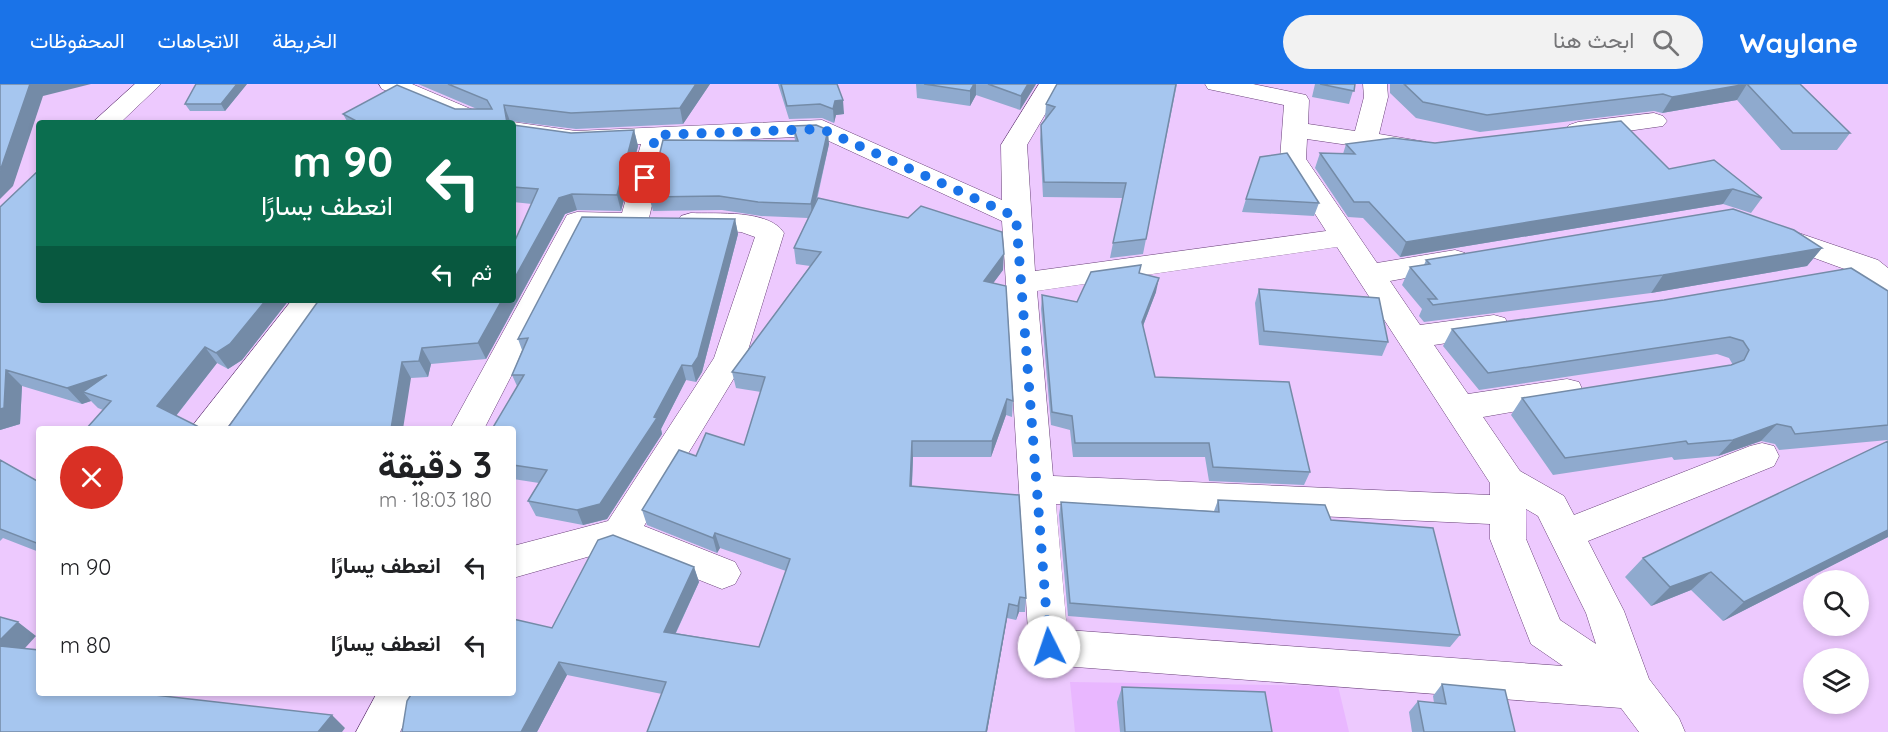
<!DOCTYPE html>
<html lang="ar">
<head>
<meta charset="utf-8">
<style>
  :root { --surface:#fff; --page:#f2f2f2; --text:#202124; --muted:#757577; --accent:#1a73e8 }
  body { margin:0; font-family:Quicksand,Vazirmatn,sans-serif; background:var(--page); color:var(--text); direction:rtl; height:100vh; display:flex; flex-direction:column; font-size:22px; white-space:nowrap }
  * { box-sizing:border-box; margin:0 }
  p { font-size:20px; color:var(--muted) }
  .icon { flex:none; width:33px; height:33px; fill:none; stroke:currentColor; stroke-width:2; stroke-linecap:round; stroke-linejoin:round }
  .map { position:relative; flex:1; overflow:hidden; direction:ltr }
  .sheet { position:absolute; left:36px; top:342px; width:480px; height:270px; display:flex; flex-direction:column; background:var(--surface); border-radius:6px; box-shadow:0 3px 9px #0003; direction:rtl }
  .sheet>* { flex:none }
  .hud { position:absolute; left:36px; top:36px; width:480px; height:183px; border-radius:6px; box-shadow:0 3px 9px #0003; direction:rtl; background:#0b6e4f; color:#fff; overflow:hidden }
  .buttons { position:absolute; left:1803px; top:486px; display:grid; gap:12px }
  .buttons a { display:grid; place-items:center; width:66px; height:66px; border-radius:50%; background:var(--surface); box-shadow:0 3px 9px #0003; font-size:30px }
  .pin { position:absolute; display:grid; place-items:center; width:51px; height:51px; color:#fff; margin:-26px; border-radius:12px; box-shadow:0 3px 9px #0006 }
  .me { position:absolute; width:66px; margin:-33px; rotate:356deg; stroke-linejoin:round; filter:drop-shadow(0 0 4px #0008) }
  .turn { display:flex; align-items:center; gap:21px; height:126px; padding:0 24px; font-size:27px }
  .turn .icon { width:78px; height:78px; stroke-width:2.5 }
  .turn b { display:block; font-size:42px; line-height:51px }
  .then { display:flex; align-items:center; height:57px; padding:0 24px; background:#0003; gap:12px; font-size:22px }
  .round { display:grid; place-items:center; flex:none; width:63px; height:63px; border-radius:32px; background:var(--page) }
  .summary { display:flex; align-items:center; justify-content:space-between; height:102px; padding:0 24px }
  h1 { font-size:36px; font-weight:700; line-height:45px }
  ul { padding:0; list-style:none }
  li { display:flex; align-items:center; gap:18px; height:78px; padding:0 24px }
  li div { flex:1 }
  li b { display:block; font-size:22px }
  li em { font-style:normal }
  header { display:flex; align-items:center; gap:36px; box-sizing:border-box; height:84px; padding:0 30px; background:var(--accent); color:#fff }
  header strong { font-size:28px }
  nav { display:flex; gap:33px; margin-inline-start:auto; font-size:21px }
  .search { width:420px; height:54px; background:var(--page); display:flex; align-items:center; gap:15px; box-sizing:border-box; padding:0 21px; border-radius:33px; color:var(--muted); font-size:22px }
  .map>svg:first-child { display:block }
  .built { fill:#e9b7ff }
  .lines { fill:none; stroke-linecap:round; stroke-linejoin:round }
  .minor-casing { stroke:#6a417a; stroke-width:1 }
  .minor { fill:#fff; fill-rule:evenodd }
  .wall { fill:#8faace }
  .shaded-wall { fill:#748ba7 }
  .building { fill:#a6c6ef; stroke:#748ba7; stroke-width:1.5 }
  .route { stroke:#1a73e8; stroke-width:10; stroke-dasharray:0 18 }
</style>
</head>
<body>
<header>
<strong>Waylane</strong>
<div class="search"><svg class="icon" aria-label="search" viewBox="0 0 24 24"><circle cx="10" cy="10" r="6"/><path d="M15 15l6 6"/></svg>ابحث هنا</div>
<nav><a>الخريطة</a><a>الاتجاهات</a><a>المحفوظات</a></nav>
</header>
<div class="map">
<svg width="1888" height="648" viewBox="0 0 1888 648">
  <rect width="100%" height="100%" fill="#edc9fe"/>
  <path class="built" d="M1070,598L1338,602L1349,648H1075Z"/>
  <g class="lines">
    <defs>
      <path id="minor" d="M135,0H161L120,39H92Z
        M379,0H412L492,34L496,39H462L382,5Z
        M1039,0H1063L1027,61L1035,187L1326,147L1280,75L1284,21L1208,5L1205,0H1253L1306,11L1309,16L1308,40L1355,47L1364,13L1363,0H1387L1388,13L1379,50L1426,58L1430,63L1426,68L1417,71L1307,55L1306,75L1377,179L1455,166L1465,169L1469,176L1465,183L1390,197L1420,241L1494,231L1505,234L1509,242L1505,250L1434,261L1468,310L1567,295L1579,298L1583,307L1579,316L1483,333L1520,387L1564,412L1574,431L1750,362L1762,359L1774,362L1779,372L1774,382L1588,457L1624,527L1649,595L1679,634L1685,648H1639L1621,624L1049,581L1035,576L1029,563L1002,137L818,52L667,59L648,138L644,144L634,147L586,146L484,345H450L567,131L577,128L622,129L641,60L576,63L513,54V39H511L513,38L576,47L822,36L1002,116L1001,61ZM1337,163L1490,399V411L1053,392L1037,207ZM1056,420L1490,440V455L1531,560L1563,582L1067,546ZM1526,425L1538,432L1586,529L1596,560L1560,536L1526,455Z
        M1654,29L1663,32L1667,37L1663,42L1578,54L1569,51L1565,46L1569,41L1578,38Z
        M691,129C716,130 769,125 784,149L745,276L644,442L735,478L741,489L735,500L722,505L619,464L513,494V462L608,437L714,274L755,153L741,148L681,144L677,138L681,132Z
        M1778,142L1878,176L1888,184V209L1878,206L1858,190L1768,157L1764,151L1768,145Z
        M292,216H323L226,345H190Z
        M377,609H419L400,648H356Z"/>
    </defs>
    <use href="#minor" class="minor-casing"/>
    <use href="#minor" class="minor"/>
  </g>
  <path class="wall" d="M247,0L225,27H190L185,20Z
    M418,0H710L683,40L576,45L510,37V39H348L343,30L477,25Z
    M778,0H837L844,30L836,31L834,39L822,34L789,35Z
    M916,0H1036L1020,26L976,11L970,22L917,14Z
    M1177,0L1143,170L1110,174L1113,159L1123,114L1043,113L1040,56L1041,41L1045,35L1046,20Z
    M1315,0H1355L1349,20L1312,13Z
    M1390,0H1800L1850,49L1837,66H1781L1737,16L1662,29L1654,27L1480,48L1416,34L1390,9Z
    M513,41L571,49L634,46L638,62L621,127L577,126L565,130L486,275L431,280L428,293L411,294L318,217L513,216L532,120L513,118Z
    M793,42L829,60L817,116L1003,186L993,199L1013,317L1012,333L1006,331L991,373H913L912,402L1026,514L1025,528H1019L1016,536L1007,534L987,648H647L662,610L567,591L537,648L552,544L694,483L699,498L676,549L759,563L786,487L720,464L717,469L647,441L642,426L696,372L744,361L761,308L736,304L732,288L810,182L796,180L794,164L808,134L761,132L722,126L653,127L649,113L795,57Z
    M1435,59L1669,85L1762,114L1751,129L1723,120L1400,173L1363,134L1348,133L1315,84L1320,69L1343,70L1346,60Z
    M1246,115L1319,119L1314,132L1242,128Z
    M0,123L289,216L242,276L228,285L217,279L176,332L197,342L200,345H86L103,326L98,324L91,317L82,320L22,302L20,340L0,346Z
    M735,135L738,150L702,288L696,298L686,296L661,345L662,350L607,435L583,441L536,432L528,417L539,399L513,395V345L517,302L512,291L522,266L518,255Z
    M1822,164L1807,182L1651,209L1424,238L1419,232L1422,225L1402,201L1410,183L1424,181L1426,176Z
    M1139,189L1156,208L1143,242L1155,293L1310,388L1304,401L1209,397L1205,373H1073L1070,346L1051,341L1041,225L1042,211L1077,218Z
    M1259,205L1388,258L1382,272L1259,261L1255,219Z
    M1888,207V356L1779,366L1775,360L1761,357L1718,372L1674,376L1672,373L1553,391L1511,331L1522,314L1733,281L1729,274L1717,270L1479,306L1443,262L1452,245Z
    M1888,357V453L1723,537L1691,506L1651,522L1625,493L1643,474Z
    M0,376L39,398V468L3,454L0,457Z
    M1218,416L1331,436L1460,551L1450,563L1068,532L1059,431L1061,418L1214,427Z
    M1442,600L1515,648H1412L1409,628L1418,617L1434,619L1433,612Z
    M1122,603L1272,648H1120L1117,618Z"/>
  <path class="shaded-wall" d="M30,0H91L43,12L13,102L0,115V87Z
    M237,0H247L225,27L221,20Z
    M696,0H710L683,40L680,24Z
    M974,0H976V11L970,22V7Z
    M1028,0H1036L1020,26L1021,12Z
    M1747,0L1737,16L1662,29L1672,13Z
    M843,16L844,30L836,31L834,39L833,25L835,17Z
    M504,21L510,37V39H507Z
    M634,46L638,62L621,127L617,111Z
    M828,46L829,60L812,134L811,120Z
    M1733,105L1723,120L1400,173L1406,158Z
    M572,110L577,126L565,130L486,275L478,259L502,216H513V197L559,114Z
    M735,135L738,150L702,288L696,298L692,282Z
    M1822,164L1807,182L1651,209L1663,191Z
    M1004,170L1003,186L983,213L984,197Z
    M1159,194L1156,208L1139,252L1142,238Z
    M266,216H289L242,276L228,285L216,269Z
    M205,263L217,279L171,338L157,322Z
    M422,264L431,280L428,293L419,277Z
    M402,278L411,294L403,345H390Z
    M682,281L686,296L661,345L662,350L607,435L583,441L577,426L654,333Z
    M6,286L22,302L20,340L0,346V325Z
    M107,291L83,308L91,317L82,320L67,304Z
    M1007,315L1006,331L991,373L992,357Z
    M1777,340L1761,357L1718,372L1733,356Z
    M912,357L913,373L911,418L910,402Z
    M1888,446V453L1723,537L1744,518Z
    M715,449L720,464L717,469L713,454Z
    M694,483L699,498L670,561L664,548Z
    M1711,488L1691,506L1651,522L1670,503Z
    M1020,513L1019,528L1016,536L1018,522Z
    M1009,520L1007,534L987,648H986Z
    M18,538L36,552L15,575L0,565V556Z
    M559,578L567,591L537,648H521Z
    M332,631L345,644L342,648H318Z"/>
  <path class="building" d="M0,0H30L0,87Z
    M196,0H237L221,20H185Z
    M448,0H696L680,24L571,29L504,21L507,39H360L343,30L397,1L455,25H492L487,16Z
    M781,0H837L843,16L835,17L833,25L820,20L787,22Z
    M924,0H974L970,7Z
    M988,0H1028L1021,12Z
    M1057,0H1176L1146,155L1113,159L1126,99L1044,98L1041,41L1055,23L1046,20Z
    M1320,0H1355L1354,7Z
    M1404,0H1800L1850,49H1793L1747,0L1672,13L1663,10L1487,31L1423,18Z
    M1621,37L1669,85L1714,76L1762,114L1733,105L1406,158L1369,118H1354L1320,69L1355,70L1346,60L1393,54L1435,59Z
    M513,41L571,49L634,46L617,111L572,110L559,114L513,197V161L538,105L513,103Z
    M816,41L828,46L811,120L758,118L719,112L649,113L663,56L798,57L793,42Z
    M1287,69L1319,119L1246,115L1260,73Z
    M39,86V216H266L230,260L216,269L205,263L157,322L197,342L194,345H86L111,317L83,308L107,291L67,304L6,286L4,324L0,325V123Z
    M818,114L908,134L921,122L1002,148L1004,170L984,197L1006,202L1013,317L1007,315L992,357H912L910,402L1019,411L1026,514L1020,513L1018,522L1009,520L986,648H647L666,598L559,578L521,648H402L407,617L412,609H513V535L552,544L598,456L613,451L694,483L664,548L759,563L790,475L715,449L713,454L642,426L679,366L696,372L706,349L744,361L765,293L732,288L821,168L794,164Z
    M1733,125L1794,146L1822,164L1663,191L1433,221L1428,215H1437L1410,183L1430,180L1426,176Z
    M582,133L735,135L698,273L692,282L682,281L654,333L657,334L600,420L577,426L528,417L547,386L513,381V345H492L524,291H512L528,254L518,255Z
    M1141,181L1139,189L1159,194L1142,238L1155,293L1289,298L1310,388L1213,383L1209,359H1075L1072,332L1052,328L1042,211L1077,218L1091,188Z
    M1851,184L1888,207V341L1795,350L1791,343L1777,340L1733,356L1688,360L1686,357L1565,374L1522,314L1731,281L1744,276L1749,266L1743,257L1730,253L1488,289L1452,245L1664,216Z
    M1259,205L1379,214L1388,258L1264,247Z
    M319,216H502L478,259L422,264L419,277L402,278L391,345H227Z
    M1888,357V446L1744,518L1711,488L1670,503L1643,474Z
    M0,376L39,398V460L0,445Z
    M1218,416L1325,421L1331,436L1433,444L1460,551L1070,519L1061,418L1219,428Z
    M0,533L18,538L0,556Z
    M0,562L39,566V609H137L332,631L318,648H0Z
    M1442,600L1505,606L1515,648H1424L1418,617L1446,620Z
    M1122,603L1265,608L1272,648H1125Z"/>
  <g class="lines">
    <path class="route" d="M645,94L656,51L822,45L1016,133L1049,563"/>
  </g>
</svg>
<div class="buttons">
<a><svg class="icon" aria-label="search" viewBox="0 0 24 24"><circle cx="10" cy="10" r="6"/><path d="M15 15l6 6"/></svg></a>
<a><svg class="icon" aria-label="layers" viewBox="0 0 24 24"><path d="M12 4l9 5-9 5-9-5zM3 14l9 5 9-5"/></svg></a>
</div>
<div class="pin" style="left:645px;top:94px;background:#d93025"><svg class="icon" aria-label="arrive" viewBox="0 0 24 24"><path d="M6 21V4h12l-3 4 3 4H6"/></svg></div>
<svg class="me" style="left:1049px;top:563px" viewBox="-20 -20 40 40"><circle r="19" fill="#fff"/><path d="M0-13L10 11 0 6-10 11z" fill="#1a73e8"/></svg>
<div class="hud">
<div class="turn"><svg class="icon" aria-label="left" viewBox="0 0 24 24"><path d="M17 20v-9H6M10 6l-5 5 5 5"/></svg><div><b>90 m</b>انعطف يسارًا</div></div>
<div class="then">ثم<svg class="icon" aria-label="left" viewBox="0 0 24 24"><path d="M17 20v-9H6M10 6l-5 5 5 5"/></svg></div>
</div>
<section class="sheet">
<div class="summary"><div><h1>3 دقيقة</h1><p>180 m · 18:03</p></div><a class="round" style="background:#d93025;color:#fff"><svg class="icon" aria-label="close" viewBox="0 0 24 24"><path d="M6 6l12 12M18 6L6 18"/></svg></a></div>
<ul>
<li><svg class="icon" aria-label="left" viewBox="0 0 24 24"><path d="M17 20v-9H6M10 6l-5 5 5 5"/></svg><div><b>انعطف يسارًا</b></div><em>90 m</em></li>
<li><svg class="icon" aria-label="left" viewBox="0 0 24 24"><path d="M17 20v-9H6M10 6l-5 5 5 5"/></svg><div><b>انعطف يسارًا</b></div><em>80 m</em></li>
</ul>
</section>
</div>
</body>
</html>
